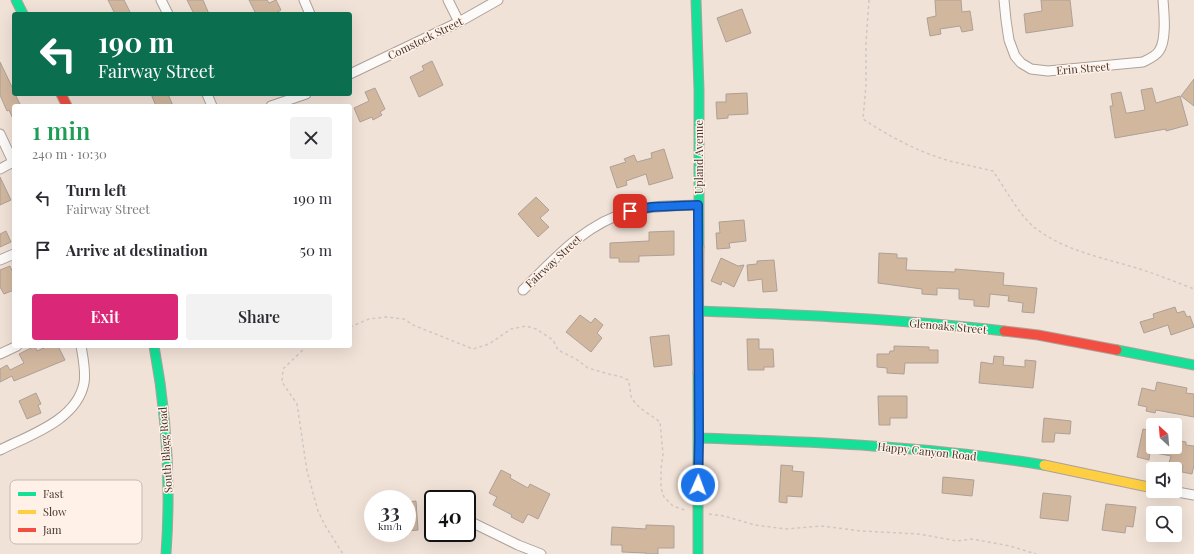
<!DOCTYPE html>
<html lang="en">
<head>
<meta charset="utf-8">
<style>
  :root { --surface:#fff; --page:#f2f2f3; --text:#2b2b33; --muted:#7c7c81; --accent:#db2777 }
  body { margin:0; font-family:"Playfair Display",serif; background:var(--page); color:var(--text); height:100vh; display:flex; flex-direction:column; font-size:15px; white-space:nowrap }
  * { box-sizing:border-box; margin:0 }
  p { font-size:13px; color:var(--muted) }
  .icon { flex:none; width:22px; height:22px; fill:none; stroke:currentColor; stroke-width:2; stroke-linecap:round; stroke-linejoin:round }
  .map { position:relative; flex:1; overflow:hidden }
  .sheet { position:absolute; left:12px; top:104px; width:340px; height:244px; display:flex; flex-direction:column; background:var(--surface); border-radius:4px; box-shadow:0 4px 16px #0002 }
  .sheet>* { flex:none }
  .hud { position:absolute; left:12px; top:12px; width:340px; height:84px; border-radius:4px; box-shadow:0 4px 16px #0002; background:#0b6e4f; color:#fff; overflow:hidden }
  .needle { width:26px; rotate:334deg }
  .fabs { position:absolute; left:1146px; top:418px; display:grid; gap:8px }
  .fabs a { display:grid; place-items:center; width:36px; height:36px; border-radius:4px; background:var(--surface); box-shadow:0 4px 16px #0002; font-size:20px }
  .speed { position:absolute; left:364px; top:490px; display:flex; gap:8px; font-size:20px; font-weight:700; text-align:center }
  .speed>* { display:grid; place-content:center; width:52px; height:52px; border-radius:50%; background:var(--surface); box-shadow:0 4px 16px #0002; line-height:1 }
  .speed small { font-size:10px; font-weight:400 }
  .speed .limit { border:2px solid #111; border-radius:6px; background:#fff; color:#111 }
  .pin { position:absolute; display:grid; place-items:center; width:34px; height:34px; color:#fff; margin:-17px; border-radius:8px; box-shadow:0 2px 6px #0006 }
  .me { position:absolute; width:44px; margin:-22px; rotate:2deg; stroke-linejoin:round; filter:drop-shadow(0 0 3px #0008) }
  .turn { display:flex; align-items:center; gap:14px; height:84px; padding:0 20px; font-size:18px }
  .turn .icon { width:52px; height:52px; stroke-width:2.5 }
  .turn b { display:block; font-size:28px; line-height:34px }
  .round { display:grid; place-items:center; flex:none; width:42px; height:42px; border-radius:4px; background:var(--page) }
  .head { display:flex; align-items:center; justify-content:space-between; height:68px; padding:0 20px }
  h1 { font-size:24px; font-weight:600; line-height:30px; color:#1e9e55 }
  .action { display:flex; gap:8px; margin-top:auto; padding:8px 20px }
  .action a { flex:1; height:46px; border-radius:4px; background:var(--accent); color:#fff; font-size:16px; font-weight:600; line-height:46px; text-align:center }
  .action a+a { background:var(--page); color:var(--text) }
  ul { padding:0; list-style:none }
  li { display:flex; align-items:center; gap:12px; height:52px; padding:0 20px }
  li div { flex:1 }
  li b { display:block; font-size:15px }
  li em { font-style:normal }
  .map>svg:first-child { display:block }
  .building { fill:#d2b79f; stroke:#ada097 }
  .lines { fill:none; stroke-linecap:round; stroke-linejoin:round }
  .street-casing { stroke:#aea198; stroke-width:11 }
  .fast-casing { stroke:#aea198; stroke-width:11 }
  .slow-casing { stroke:#aea198; stroke-width:11 }
  .jam-casing { stroke:#aea198; stroke-width:11 }
  .path { stroke:#cdc8c3; stroke-width:1.5; stroke-dasharray:3 3; stroke-linecap:butt }
  .street { stroke:#fdfbf9; stroke-width:9 }
  .fast { stroke:#16e098; stroke-width:9 }
  .slow { stroke:#ffcf43; stroke-width:9 }
  .jam { stroke:#f24e42; stroke-width:9 }
  .route-casing { stroke:#114b97; stroke-width:10 }
  .route { stroke:#1a73e8; stroke-width:7 }
  .labels { text-anchor:middle; dominant-baseline:central; stroke-width:3; stroke-linejoin:round; paint-order:stroke }
  .street-label { font-size:11px; fill:#43352c; stroke:#fff1e7 }
  .key { fill:#fff1e7; stroke:#c7b9af; stroke-width:1 }
  .key-label { font-size:11px; fill:#43352c }
</style>
</head>
<body>
<div class="map">
<svg width="1194" height="554" viewBox="0 0 1194 554">
  <rect width="100%" height="100%" fill="#f1e2d7"/>
  <path class="building" d="M108,0H124L131,14H115Z
    M187,0H203L209,14H194Z
    M249,0H267L269,3L276,0L281,10L274,14H256Z
    M935,0H961L962,12L970,11L973,30L962,32L960,26L940,29L941,34L930,36L927,18L936,16Z
    M1041,0H1070L1073,26L1026,33L1024,14L1042,11Z
    M742,9L751,33L726,42L717,18Z
    M432,61L443,85L419,97L410,77L424,70L422,66Z
    M0,62L14,91V94H15L21,106H14V121L9,110L7,111L0,95Z
    M1194,79V106L1181,96Z
    M375,88L385,109L380,112L382,115L373,120L372,117L360,122L354,108L369,101L365,92Z
    M1152,88L1156,103L1180,96L1188,125L1166,131V129L1115,138L1110,106H1113L1111,94L1121,92L1126,113H1128L1145,110L1141,90Z
    M747,93L748,114L728,115V118L717,119L716,102H726V94Z
    M151,94H168L173,106H156Z
    M664,149L673,178L649,185L646,174L626,181L627,185L617,188L610,167L626,162L624,159L634,155L637,162L652,158L651,153Z
    M0,177L11,200L0,205Z
    M536,197L549,210L540,218L549,227L538,237L518,214Z
    M744,220L746,241L729,243L730,248L717,249L716,233H720L719,222Z
    M6,231L11,242L0,247V234Z
    M674,231V255L639,256V262H619V258H610V243L649,241V232Z
    M879,253L897,254V258H907L906,270L955,272V269L1004,273L1003,285L1037,288L1034,313L1022,312L1023,303L1008,301L1009,296L990,294L989,307L974,306V300L959,299V289L937,288V295L922,294V289L878,283Z
    M721,258L738,266L744,265L734,287L722,281L721,285L711,281Z
    M774,260L777,291L763,292L762,279L748,281L747,265L757,264V261Z
    M10,266L14,275V290L4,294L0,287V270Z
    M1175,307L1177,313L1184,311L1187,317L1190,316L1194,327L1171,335L1168,325L1144,333L1140,322L1154,318L1153,314Z
    M580,315L591,323L595,318L603,325L597,333L602,338L591,352L566,332Z
    M669,335L672,365L654,367L650,337Z
    M747,339H759V349H773L774,367H764V370H748Z
    M35,346L37,351L48,346H58L65,360L14,381L12,376L0,382V369L7,365L10,370L24,363L19,354Z
    M894,346L929,347V350H938V363H905L904,374L887,373V368L877,367V354H889L890,351H894Z
    M994,356L1004,357L1003,365L1025,367V360L1036,361L1033,388L979,383L981,362L993,364Z
    M1157,382L1187,388L1186,393L1194,394V417L1156,410L1155,413L1146,411L1147,407L1138,405L1142,388L1155,391Z
    M36,393L41,404L38,405L41,413L27,419L19,401Z
    M878,396H907V418H890V425H879Z
    M1044,418L1071,421L1070,434L1055,433L1054,442H1042Z
    M1143,429L1153,431V447H1175V440L1186,442V445L1194,446V465L1192,474L1182,472L1183,465L1169,463L1171,456L1150,452L1149,460L1137,457Z
    M781,465L793,466L792,471L804,472L802,497L787,496V503L779,502Z
    M501,470L511,475L510,478L528,488L530,484L550,494L538,519L528,514L523,523L511,517L512,515L493,505L497,497L489,493Z
    M943,477L974,480L972,496L942,493Z
    M1043,493L1071,496L1068,521L1040,518Z
    M416,501L418,530L407,531V502Z
    M1106,504L1136,507L1133,527L1126,526L1125,533L1102,530Z
    M646,525L674,526V548H658V554H646V553L622,552V545H611L612,527L646,529Z"/>
  <g class="lines">
    <defs>
      <path id="street" d="M161,0L168,14
        M304,0L310,14
        M448,0L459,22
        M1004,0L1006,20L1009,40L1015,56L1021,63L1031,69L1048,71L1143,62C1149,59 1156,56 1159,51C1167,40 1164,13 1163,0
        M350,74L459,22L498,0
        M207,94L212,106
        M271,106L306,94
        M0,134L14,164
        M0,169L13,162
        M0,260L14,254
        M523,290C555,258 586,223 631,211C653,205 676,206 698,205
        M0,354L17,346
        M0,450C30,435 77,420 84,383C86,371 83,358 81,346
        M1172,491L1194,495
        M469,521L518,545L541,554"/>
      <path id="fast" d="M16,0L23,14
        M696,0L699,90V247
        M699,311C801,315 903,319 1004,331
        M154,346C167,415 171,484 166,554
        M1117,350L1194,365
        M699,438C814,442 930,446 1044,465
        M698,554V373"/>
      <path id="slow" d="M698,373L699,247
        M1044,465L1153,488"/>
      <path id="jam" d="M61,94L67,106
        M1004,331L1038,335L1117,350"/>
    </defs>
    <use href="#street" class="street-casing"/>
    <use href="#fast" class="fast-casing"/>
    <use href="#slow" class="slow-casing"/>
    <use href="#jam" class="jam-casing"/>
    <path class="path" d="M869,0L866,42V85L863,119C890,137 922,154 954,162C967,165 980,168 993,171C1005,188 1019,215 1035,228C1065,251 1104,258 1140,269C1158,275 1176,282 1194,289
      M350,327L369,319L386,317L404,319L413,325L473,349L489,344L511,329L526,326L536,329L553,340L558,350L576,359L588,368L612,375L619,376L628,380C630,385 630,391 631,396C636,408 650,414 660,422L663,454L661,469V488L664,497L673,506L687,511
      M307,346L283,369L282,382L297,404L307,471L318,511L326,527L343,554
      M709,514L724,516L755,525L786,529L821,526L862,531L919,534L957,541L972,539L1010,546L1036,554"/>
    <use href="#street" class="street"/>
    <use href="#fast" class="fast"/>
    <use href="#slow" class="slow"/>
    <use href="#jam" class="jam"/>
  </g>
  <g class="lines">
    <defs>
      <path id="route" d="M630,211L652,207L698,205L699,438L698,485"/>
    </defs>
    <use href="#route" class="route-casing"/>
    <use href="#route" class="route"/>
  </g>
  <g class="labels">
    <g class="street-label">
      <text transform="translate(425 38) rotate(-26)">Comstock Street</text>
      <text transform="translate(1083 68) rotate(-5)">Erin Street</text>
      <text transform="translate(698 157) rotate(-90)">Upland Avenue</text>
      <text transform="translate(553 261) rotate(-43)">Fairway Street</text>
      <text transform="translate(948 326) rotate(5)">Glenoaks Street</text>
      <text transform="translate(165 450) rotate(-94)">South Blagg Road</text>
      <text transform="translate(927 451) rotate(6)">Happy Canyon Road</text>
    </g>
  </g>
  <rect x="10" y="480" width="132" height="64" rx="6" class="key"/>
  <rect x="18" y="492" width="18" height="4" fill="#16e098"/>
  <rect x="18" y="510" width="18" height="4" fill="#ffcf43"/>
  <rect x="18" y="528" width="18" height="4" fill="#f24e42"/>
  <g class="key-label">
    <text x="43" y="498">Fast</text>
    <text x="43" y="516">Slow</text>
    <text x="43" y="534">Jam</text>
  </g>
</svg>
<div class="fabs">
<a><svg class="needle" viewBox="-14 -14 28 28"><path d="M0-13l5 13h-10z" fill="#e53935"/><path d="M0 13l5-13h-10z" fill="#7c7c81"/></svg></a>
<a><svg class="icon" aria-label="sound" viewBox="0 0 24 24"><path d="M4 9h4l5-4v14l-5-4H4zM17 9q2 3 0 6"/></svg></a>
<a><svg class="icon" aria-label="search" viewBox="0 0 24 24"><circle cx="10" cy="10" r="6"/><path d="M15 15l6 6"/></svg></a>
</div>
<div class="speed"><div>33<small>km/h</small></div><div class="limit">40</div></div>
<div class="pin" style="left:630px;top:211px;background:#d93025"><svg class="icon" aria-label="arrive" viewBox="0 0 24 24"><path d="M6 21V4h12l-3 4 3 4H6"/></svg></div>
<svg class="me" style="left:698px;top:485px" viewBox="-20 -20 40 40"><circle r="17" fill="#1a73e8" stroke="#fff" stroke-width="3"/><path d="M0-11L8 9 0 5-8 9z" fill="#fff"/></svg>
<div class="hud">
<div class="turn"><svg class="icon" aria-label="left" viewBox="0 0 24 24"><path d="M17 20v-9H6M10 6l-5 5 5 5"/></svg><div><b>190 m</b>Fairway Street</div></div>
</div>
<section class="sheet">
<div class="head"><div><h1>1 min</h1><p>240 m · 10:30</p></div><a class="round"><svg class="icon" aria-label="close" viewBox="0 0 24 24"><path d="M6 6l12 12M18 6L6 18"/></svg></a></div>
<ul>
<li><svg class="icon" aria-label="left" viewBox="0 0 24 24"><path d="M17 20v-9H6M10 6l-5 5 5 5"/></svg><div><b>Turn left</b><p>Fairway Street</p></div><em>190 m</em></li>
<li><svg class="icon" aria-label="arrive" viewBox="0 0 24 24"><path d="M6 21V4h12l-3 4 3 4H6"/></svg><div><b>Arrive at destination</b></div><em>50 m</em></li>
</ul>
<div class="action"><a>Exit</a><a>Share</a></div>
</section>
</div>
</body>
</html>
